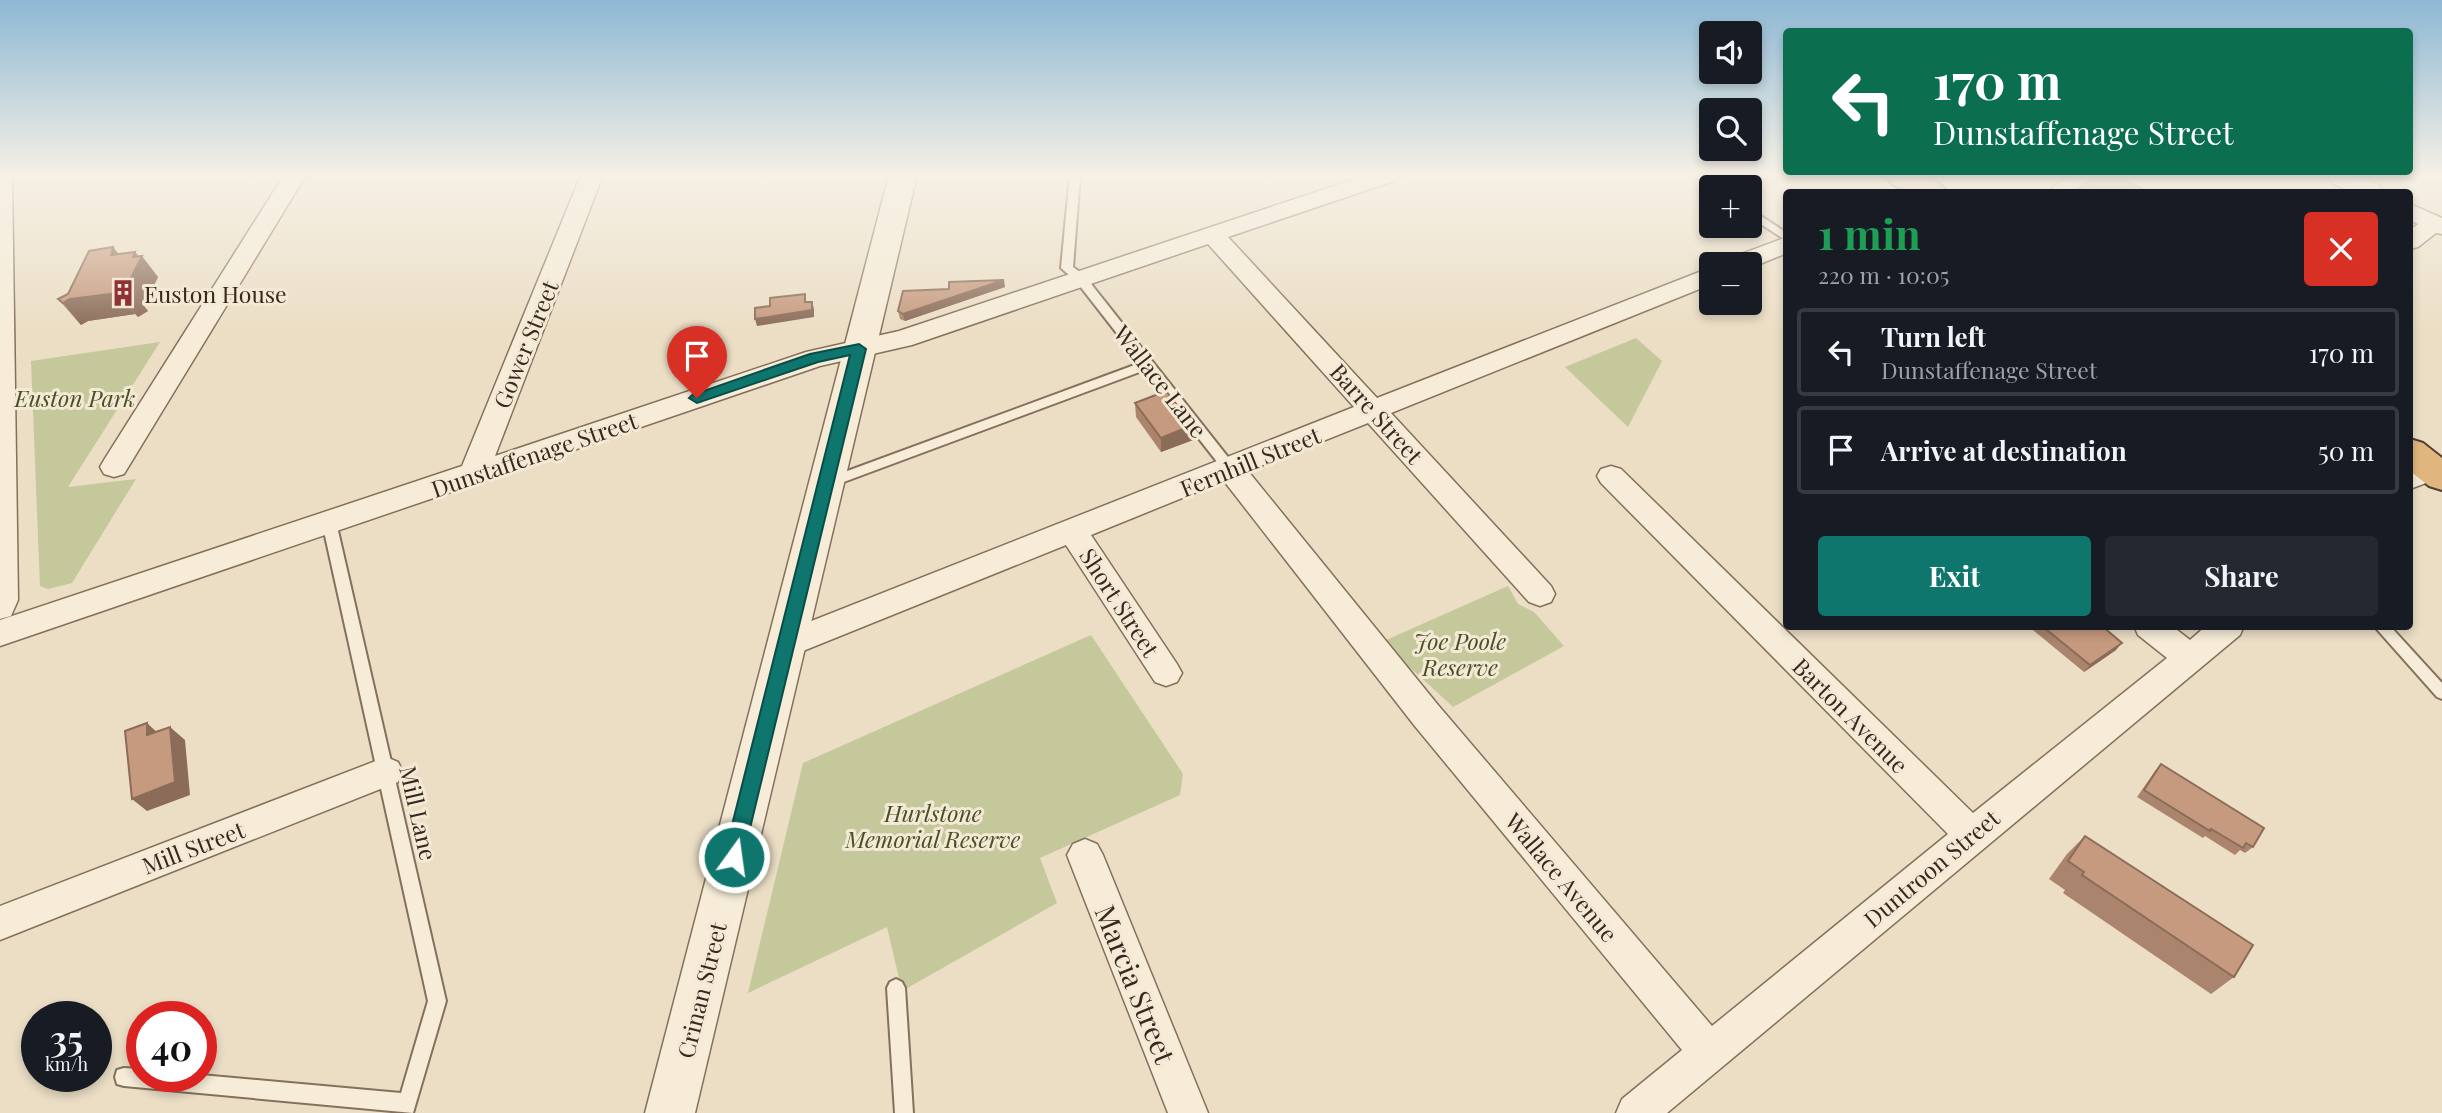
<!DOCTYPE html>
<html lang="en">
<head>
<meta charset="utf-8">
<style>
  :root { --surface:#171b24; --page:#242831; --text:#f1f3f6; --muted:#9ea1a6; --line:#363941; --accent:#0f766e }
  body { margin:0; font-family:"Playfair Display",serif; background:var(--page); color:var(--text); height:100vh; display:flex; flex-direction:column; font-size:26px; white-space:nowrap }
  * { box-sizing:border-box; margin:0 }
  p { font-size:23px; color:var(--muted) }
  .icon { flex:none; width:38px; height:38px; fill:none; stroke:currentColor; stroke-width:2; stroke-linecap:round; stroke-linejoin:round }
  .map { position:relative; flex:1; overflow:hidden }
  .sheet { position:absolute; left:1783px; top:189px; width:630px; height:441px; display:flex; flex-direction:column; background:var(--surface); border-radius:7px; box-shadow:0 4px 10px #0003 }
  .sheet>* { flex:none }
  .guide { position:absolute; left:1783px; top:28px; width:630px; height:147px; border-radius:7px; box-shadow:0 4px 10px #0003; background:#0b6e4f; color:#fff; overflow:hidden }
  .tools { position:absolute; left:1699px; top:21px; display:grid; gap:14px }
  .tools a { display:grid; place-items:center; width:63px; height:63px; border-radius:7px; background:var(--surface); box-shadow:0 4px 10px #0003; font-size:35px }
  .speed { position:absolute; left:21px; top:1001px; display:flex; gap:14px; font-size:35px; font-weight:700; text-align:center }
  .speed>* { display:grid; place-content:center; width:91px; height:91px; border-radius:50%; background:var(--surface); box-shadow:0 4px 10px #0003; line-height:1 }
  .speed small { font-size:18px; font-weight:400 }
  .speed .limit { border:10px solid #d22; background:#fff; color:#111 }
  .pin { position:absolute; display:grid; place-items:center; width:60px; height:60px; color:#fff; margin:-72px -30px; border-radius:50% 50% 50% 0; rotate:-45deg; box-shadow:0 0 7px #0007 }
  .pin .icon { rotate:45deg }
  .me { position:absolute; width:77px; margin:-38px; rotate:14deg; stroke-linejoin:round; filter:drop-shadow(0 0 5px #0008) }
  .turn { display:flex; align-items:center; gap:24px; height:147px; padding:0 35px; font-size:32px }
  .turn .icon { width:91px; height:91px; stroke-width:2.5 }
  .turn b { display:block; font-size:49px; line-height:60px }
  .round { display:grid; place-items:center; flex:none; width:74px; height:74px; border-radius:7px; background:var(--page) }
  .headline { display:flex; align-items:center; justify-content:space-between; height:119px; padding:0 35px }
  h1 { font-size:42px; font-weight:700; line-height:52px; color:#1e9e55 }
  .action { display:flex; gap:14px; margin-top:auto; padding:14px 35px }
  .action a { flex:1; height:80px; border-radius:7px; background:var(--accent); color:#fff; font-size:28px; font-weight:700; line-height:80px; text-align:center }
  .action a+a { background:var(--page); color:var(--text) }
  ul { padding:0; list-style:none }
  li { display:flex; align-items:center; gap:21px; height:88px; margin:0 14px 10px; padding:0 21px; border:4px solid var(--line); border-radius:7px }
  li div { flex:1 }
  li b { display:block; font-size:26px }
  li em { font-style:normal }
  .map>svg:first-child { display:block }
  .green { fill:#c4c89a }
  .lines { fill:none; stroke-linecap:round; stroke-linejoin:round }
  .service-casing { stroke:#84705c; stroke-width:4 }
  .minor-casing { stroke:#84705c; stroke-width:3 }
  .tertiary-casing { stroke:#84705c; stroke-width:3 }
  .trunk-casing { stroke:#533f30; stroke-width:4 }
  .service { fill:#f6ecd8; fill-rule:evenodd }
  .minor { fill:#f6ecd8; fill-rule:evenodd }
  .tertiary { fill:#f6ecd8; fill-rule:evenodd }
  .trunk { fill:#e0b67e; fill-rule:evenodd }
  .wall { fill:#aa846c }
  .shaded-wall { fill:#8b6c58 }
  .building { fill:#c69a7e; stroke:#8b6c58; stroke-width:2 }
  .route { fill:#0f766e; stroke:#0a4d48; stroke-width:2 }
  .labels { text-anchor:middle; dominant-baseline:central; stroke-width:6; stroke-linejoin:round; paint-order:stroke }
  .poi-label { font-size:23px; fill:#36291f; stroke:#f3e9d4; text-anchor:start }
  .street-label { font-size:23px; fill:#36291f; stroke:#f3e9d4 }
  .park-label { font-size:23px; font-style:italic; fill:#475027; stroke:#f3e9d4 }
  .near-street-label { font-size:28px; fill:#36291f; stroke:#f3e9d4 }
</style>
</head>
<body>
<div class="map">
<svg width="2442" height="1113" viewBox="0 0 2442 1113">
  <rect width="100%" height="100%" fill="#ebdec5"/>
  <path class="green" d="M1636,338L1662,361L1628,427L1565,367Z
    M160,342L68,487L136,479L72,583L48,589L40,586L31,361Z
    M1508,586L1518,604L1534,612L1564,646L1453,707L1414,671L1377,644Z
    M1091,635L1183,774L1180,795L1040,858L1057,903L902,991L887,927L748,993L803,763Z"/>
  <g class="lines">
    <defs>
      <path id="service" d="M1070,175H1080L1073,267L1084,275L1235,466L1237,469L1235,472H1225L1145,370L833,486H823L821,483L823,480L1140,363L1076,281L1061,268Z
        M1693,175H1705L1721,187L1712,189Z
        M1750,209L1787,233V241L1750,217Z
        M329,517L336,522L446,1001L413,1113L124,1086L117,1084L115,1077L117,1070L124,1068L142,1069V1076L201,1075L401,1093L428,1001L322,522Z
        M2374,626H2390L2442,683V699L2437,697Z
        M896,979L902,982L905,988L913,1113H895L887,988L890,982Z"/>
      <path id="minor" d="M0,175H12L18,600L11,616L0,619Z
        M284,175H306L124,474L114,477L104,474L100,467L104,460Z
        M581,175H603L495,456L806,352L899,331L1367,175H1400L1397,180L1228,237L1377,398L1712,267V284L1391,413L1551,586L1555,594L1551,602L1540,606L1529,602L1368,423L1248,471L1438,705L1712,1026L1948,834L1601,483L1597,476L1601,469L1611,466L1621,469L1973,813L2167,658L2138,635L2134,626H2172L2190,640L2206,626H2244L2240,635L1667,1113H1616L1622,1099L1682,1050L1414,725L1224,481L1091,535L1177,664L1182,673L1177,682L1166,686L1155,682L1066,545L798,653L787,657L776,653L771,644L776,635L1354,407L1208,244L912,345L820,366L0,646V620L462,466Z
        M2072,175H2098L2076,192H2050L2053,187Z
        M2326,175C2345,175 2372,174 2385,192C2366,194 2337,193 2326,175Z
        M2410,204L2442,218V234L2436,233L2418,247L2410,249V230L2418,224L2410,220Z
        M1787,237V253L1750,268V264H1725L1728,259Z
        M2432,460L2442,463V477L2410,489V468Z
        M386,757L398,762L403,772L398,782L0,940V906Z
        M1085,839L1097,844L1103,855L1208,1113H1168L1067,855L1073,844Z"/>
      <path id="tertiary" d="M889,175H917L695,1113H645Z"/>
      <path id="trunk" d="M1884,175C1906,174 1933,172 1947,192C1926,194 1898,195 1884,175Z
        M2410,439L2423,443L2442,458V490L2429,486L2410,471Z"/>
    </defs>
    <use href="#service" class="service-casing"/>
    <use href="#minor" class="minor-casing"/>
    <use href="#tertiary" class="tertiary-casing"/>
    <use href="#trunk" class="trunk-casing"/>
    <use href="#service" class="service"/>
    <use href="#minor" class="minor"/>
    <use href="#tertiary" class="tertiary"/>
    <use href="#trunk" class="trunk"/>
  </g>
  <path class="wall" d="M2394,175H2418L2409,181Z
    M135,252L158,277L144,306L148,311L138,317L135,314L88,321L81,325L58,299L68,294L119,254Z
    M1005,287L905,321L900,319L898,311L949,289Z
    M1135,403L1193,425V440L1161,452L1136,417Z
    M2028,626H2102L2116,650L2084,672Z
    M2161,764L2253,847L2245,853L2240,850L2235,855L2205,836L2203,838L2137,797L2155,771Z
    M2085,836L2234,977L2211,994L2063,893L2065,890L2049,879L2067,854Z"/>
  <path class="shaded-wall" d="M113,247L130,268L111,255Z
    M135,252L140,259L142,256L158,277L144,306L148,311L138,317L121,295L127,286L133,257Z
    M1004,280L1005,287L905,321L903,314Z
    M118,293L135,314L88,321L81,325L63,303L70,299Z
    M812,302L814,309V317L757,326L755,319Z
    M1193,425V440L1161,452V438Z
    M2122,643L2116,650L2084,672L2090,665Z
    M147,723L161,736L147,735Z
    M170,727L185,740L190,795L147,811L132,799Z"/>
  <path class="building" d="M2097,175H2114L2149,192H2073L2086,183L2090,186L2093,184L2088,181Z
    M113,247L111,255L135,252L133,257L142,256L127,286L131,290L121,295L118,293L70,299L63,303L58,299L68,294L89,251Z
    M1004,280L903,314L898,311L903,291L949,289V282Z
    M805,294V302H812V310L755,319V308L770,306V298Z
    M1166,391L1193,425L1161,438L1135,403Z
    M2042,626H2102L2122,643L2090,665Z
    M147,723V735L170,727L175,782L132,799L125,731Z
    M2161,764L2264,828L2253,847L2246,843L2243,848L2211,829L2210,831L2144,790Z
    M2085,836L2253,945L2234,977L2082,875L2084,872L2068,861Z"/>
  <linearGradient id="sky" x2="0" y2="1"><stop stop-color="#8db8d4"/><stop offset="0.53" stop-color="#f6f0e5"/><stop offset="1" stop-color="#f6f0e5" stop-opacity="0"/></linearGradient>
  <rect width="2442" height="331" fill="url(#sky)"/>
  <path class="route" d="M859,344L866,349L743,857L741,863L734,866L727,863L724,857L850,355L818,362L697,403L689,398L692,395L810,354Z"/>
  <defs>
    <symbol id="building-bare" viewBox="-9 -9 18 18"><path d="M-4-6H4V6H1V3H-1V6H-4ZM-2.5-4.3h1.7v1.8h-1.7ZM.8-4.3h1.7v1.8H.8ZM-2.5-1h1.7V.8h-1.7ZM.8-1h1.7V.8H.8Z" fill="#8f3135" stroke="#f3e9d4" stroke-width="2.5" paint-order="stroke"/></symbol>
  </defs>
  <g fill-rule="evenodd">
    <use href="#building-bare" x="104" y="274" width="38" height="38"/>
  </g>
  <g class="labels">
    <g class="poi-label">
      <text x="144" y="293">Euston House</text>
    </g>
    <g class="street-label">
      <text transform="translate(525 344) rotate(-68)">Gower Street</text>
      <text transform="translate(1161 381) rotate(52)">Wallace Lane</text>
      <text transform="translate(1377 413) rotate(48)">Barre Street</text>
      <text transform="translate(534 454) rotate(-19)">Dunstaffenage Street</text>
      <text transform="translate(1250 461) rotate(-22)">Fernhill Street</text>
      <text transform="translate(1120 602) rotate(57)">Short Street</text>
      <text transform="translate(1851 715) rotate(45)">Barton Avenue</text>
      <text transform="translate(419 813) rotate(77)">Mill Lane</text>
      <text transform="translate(193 847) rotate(-21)">Mill Street</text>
      <text transform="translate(1931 868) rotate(-40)">Duntroon Street</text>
      <text transform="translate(1562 877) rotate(50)">Wallace Avenue</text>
      <text transform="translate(701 990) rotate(-76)">Crinan Street</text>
    </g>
    <g class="park-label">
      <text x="75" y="397">Euston Park</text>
      <text x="1460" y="640">Joe Poole<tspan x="1460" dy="26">Reserve</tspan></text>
      <text x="933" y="812">Hurlstone<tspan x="933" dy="26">Memorial Reserve</tspan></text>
    </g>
    <g class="near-street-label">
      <text transform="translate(1136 984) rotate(68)">Marcia Street</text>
    </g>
  </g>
</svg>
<div class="tools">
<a><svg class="icon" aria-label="sound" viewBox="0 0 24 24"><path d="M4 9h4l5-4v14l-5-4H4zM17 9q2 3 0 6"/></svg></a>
<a><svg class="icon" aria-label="search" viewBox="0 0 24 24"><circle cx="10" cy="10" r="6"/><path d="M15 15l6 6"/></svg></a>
<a>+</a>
<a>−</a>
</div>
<div class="speed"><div>35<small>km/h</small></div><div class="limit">40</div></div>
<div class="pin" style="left:697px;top:398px;background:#d93025"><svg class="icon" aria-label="arrive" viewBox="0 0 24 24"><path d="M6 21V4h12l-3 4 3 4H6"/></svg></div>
<svg class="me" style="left:734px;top:857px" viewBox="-20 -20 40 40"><circle r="17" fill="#0f766e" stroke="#fff" stroke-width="3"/><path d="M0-11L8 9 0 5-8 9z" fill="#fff"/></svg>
<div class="guide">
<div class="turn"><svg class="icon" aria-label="left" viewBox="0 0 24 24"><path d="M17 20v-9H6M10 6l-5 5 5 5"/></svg><div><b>170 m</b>Dunstaffenage Street</div></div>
</div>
<section class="sheet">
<div class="headline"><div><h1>1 min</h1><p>220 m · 10:05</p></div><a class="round" style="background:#d93025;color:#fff"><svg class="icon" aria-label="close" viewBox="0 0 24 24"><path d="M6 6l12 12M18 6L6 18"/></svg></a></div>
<ul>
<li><svg class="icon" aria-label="left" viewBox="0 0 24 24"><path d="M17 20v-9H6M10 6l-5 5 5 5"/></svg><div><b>Turn left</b><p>Dunstaffenage Street</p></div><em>170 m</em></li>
<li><svg class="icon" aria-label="arrive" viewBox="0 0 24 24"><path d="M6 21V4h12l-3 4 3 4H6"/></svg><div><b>Arrive at destination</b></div><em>50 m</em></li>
</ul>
<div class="action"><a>Exit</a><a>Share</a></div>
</section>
</div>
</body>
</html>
